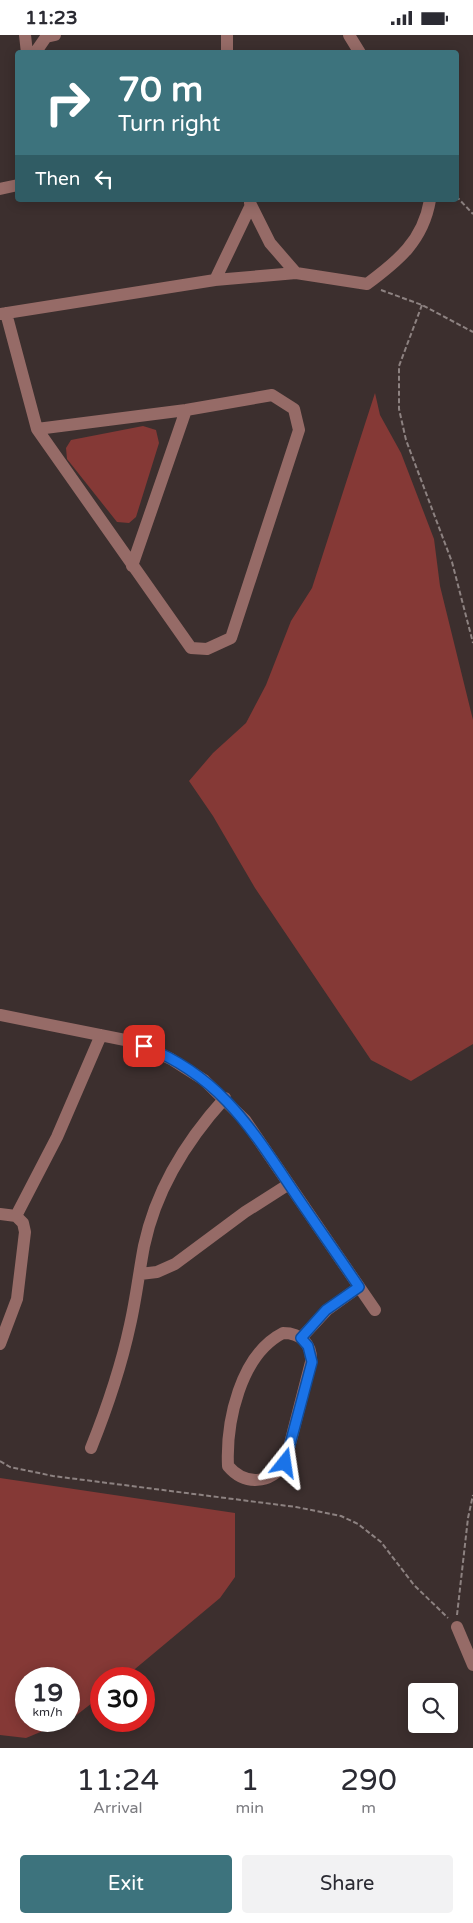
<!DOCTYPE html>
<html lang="en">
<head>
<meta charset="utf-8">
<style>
  :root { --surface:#fff; --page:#f2f2f3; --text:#2b2b33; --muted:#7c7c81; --accent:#3d737d }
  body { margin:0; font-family:"Varela Round",sans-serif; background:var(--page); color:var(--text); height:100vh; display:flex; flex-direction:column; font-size:19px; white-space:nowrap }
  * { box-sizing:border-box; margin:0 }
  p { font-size:16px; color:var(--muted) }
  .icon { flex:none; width:28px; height:28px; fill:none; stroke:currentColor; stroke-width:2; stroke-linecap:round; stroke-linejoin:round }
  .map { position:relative; height:1713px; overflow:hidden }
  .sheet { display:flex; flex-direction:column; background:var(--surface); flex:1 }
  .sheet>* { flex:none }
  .top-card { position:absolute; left:15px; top:15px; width:444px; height:152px; border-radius:5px; box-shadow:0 2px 12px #0003; background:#3d737d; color:#fff; overflow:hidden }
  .tools { position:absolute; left:408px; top:1648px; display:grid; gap:10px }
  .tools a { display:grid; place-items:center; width:50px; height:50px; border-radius:5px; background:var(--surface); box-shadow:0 2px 12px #0003; font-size:25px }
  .speed { position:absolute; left:15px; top:1632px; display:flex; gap:10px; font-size:25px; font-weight:700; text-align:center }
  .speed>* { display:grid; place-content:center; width:65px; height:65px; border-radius:50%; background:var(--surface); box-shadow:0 2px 12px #0003; line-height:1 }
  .speed small { font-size:12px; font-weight:400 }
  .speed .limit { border:8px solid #d22; background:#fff; color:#111 }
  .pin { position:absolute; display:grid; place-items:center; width:42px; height:42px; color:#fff; margin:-21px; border-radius:10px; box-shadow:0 2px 8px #0006 }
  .me { position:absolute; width:55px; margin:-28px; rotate:15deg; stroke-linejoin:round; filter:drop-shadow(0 0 4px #0008) }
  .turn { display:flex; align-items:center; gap:18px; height:105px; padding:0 20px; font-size:22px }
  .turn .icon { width:65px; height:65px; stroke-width:2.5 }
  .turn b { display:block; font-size:35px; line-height:42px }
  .then { display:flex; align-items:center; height:48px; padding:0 20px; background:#0003; gap:10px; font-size:19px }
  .eta { display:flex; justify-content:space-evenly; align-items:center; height:85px; text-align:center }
  .eta b { font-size:30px; font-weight:600; line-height:35px }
  .button { display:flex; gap:10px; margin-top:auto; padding:10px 20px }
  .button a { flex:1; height:58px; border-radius:5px; background:var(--accent); color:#fff; font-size:20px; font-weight:600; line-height:58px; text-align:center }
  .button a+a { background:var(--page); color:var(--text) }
  .status { display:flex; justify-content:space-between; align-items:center; height:35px; padding:0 25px; background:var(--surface); direction:ltr }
  .status svg { height:14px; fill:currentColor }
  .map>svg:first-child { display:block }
  .green { fill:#853936 }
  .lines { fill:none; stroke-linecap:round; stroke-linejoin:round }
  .path { stroke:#8d8281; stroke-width:2; stroke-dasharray:5 2.5; stroke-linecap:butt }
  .minor { stroke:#966b67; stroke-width:12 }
  .route-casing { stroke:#114b97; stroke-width:12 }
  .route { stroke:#1a73e8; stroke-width:9 }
</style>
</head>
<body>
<div class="status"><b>11:23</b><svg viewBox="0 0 49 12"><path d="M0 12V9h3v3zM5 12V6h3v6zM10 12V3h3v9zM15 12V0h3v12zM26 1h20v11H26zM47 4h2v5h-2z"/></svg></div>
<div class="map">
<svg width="473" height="1713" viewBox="0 0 473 1713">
  <rect width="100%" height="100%" fill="#3c2f2e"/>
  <path class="green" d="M375,358L380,380L401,418L434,504L440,551L473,685V1009L411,1046L371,1025L255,853L213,781L189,746L213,718L246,688L266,650L291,586L312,553Z
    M143,391L156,395L159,408L136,482L129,488L117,487L67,424L66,413L71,405Z
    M0,1443L235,1478V1542L220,1563L123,1644H101V1661L69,1686V1644H26V1686H67L26,1703L0,1700Z"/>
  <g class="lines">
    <path class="path" d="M456,161L473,179
      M381,255L422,270L473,297
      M422,270L399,331V374L406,405L452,527L473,608
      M0,1426L10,1432L53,1441L296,1472L341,1481L358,1489L381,1507L414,1550L448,1583
      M457,1580L468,1483L473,1460"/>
    <path class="minor" d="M25,0L27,18
      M349,0L360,18
      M35,18L46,2L55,0
      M227,18V0
      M0,154L18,150
      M250,168L270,208L296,238
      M250,172L215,245L296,238L367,249C398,226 423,206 430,165
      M6,278L37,394L191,613L207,614L231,603L299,395L294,374L272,360L186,375L37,394
      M0,279L215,245
      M132,531L186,375
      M0,980L135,1007L171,1024L204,1045L245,1085L375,1275
      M0,1179L16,1181L23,1188L25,1197L17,1264L0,1309
      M16,1181L57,1102L101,1000
      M140,1239L157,1237L175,1229L245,1177L289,1149
      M283,1298C301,1298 312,1309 311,1327L285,1428C270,1449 245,1451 228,1431C226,1387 240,1320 283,1298Z
      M301,1303L327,1275L359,1252
      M91,1413C107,1373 121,1332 130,1290C136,1264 139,1237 144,1211C156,1154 186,1106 225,1063
      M457,1592L473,1630"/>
  </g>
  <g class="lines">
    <defs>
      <path id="route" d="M144,1011C219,1041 249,1090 292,1154C314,1187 337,1219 359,1252L326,1275L301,1303L308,1311L312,1327L285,1428"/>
    </defs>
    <use href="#route" class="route-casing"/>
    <use href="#route" class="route"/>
  </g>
</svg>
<div class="tools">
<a><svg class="icon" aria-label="search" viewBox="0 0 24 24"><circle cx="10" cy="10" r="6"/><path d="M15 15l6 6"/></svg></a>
</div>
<div class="speed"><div>19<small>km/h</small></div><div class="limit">30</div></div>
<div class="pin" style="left:144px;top:1011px;background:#d93025"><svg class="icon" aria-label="arrive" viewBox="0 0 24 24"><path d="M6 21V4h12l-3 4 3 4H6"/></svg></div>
<svg class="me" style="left:285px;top:1428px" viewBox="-20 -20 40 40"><path d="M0-17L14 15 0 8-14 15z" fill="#1a73e8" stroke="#fff" stroke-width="4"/></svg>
<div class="top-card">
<div class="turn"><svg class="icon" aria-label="right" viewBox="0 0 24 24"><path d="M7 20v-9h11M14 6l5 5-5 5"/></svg><div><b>70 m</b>Turn right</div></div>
<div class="then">Then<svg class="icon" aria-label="left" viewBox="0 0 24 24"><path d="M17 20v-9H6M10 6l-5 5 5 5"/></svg></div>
</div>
</div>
<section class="sheet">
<div class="eta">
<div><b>11:24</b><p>Arrival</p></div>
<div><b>1</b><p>min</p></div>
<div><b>290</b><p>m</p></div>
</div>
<div class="button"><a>Exit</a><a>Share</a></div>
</section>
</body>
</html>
